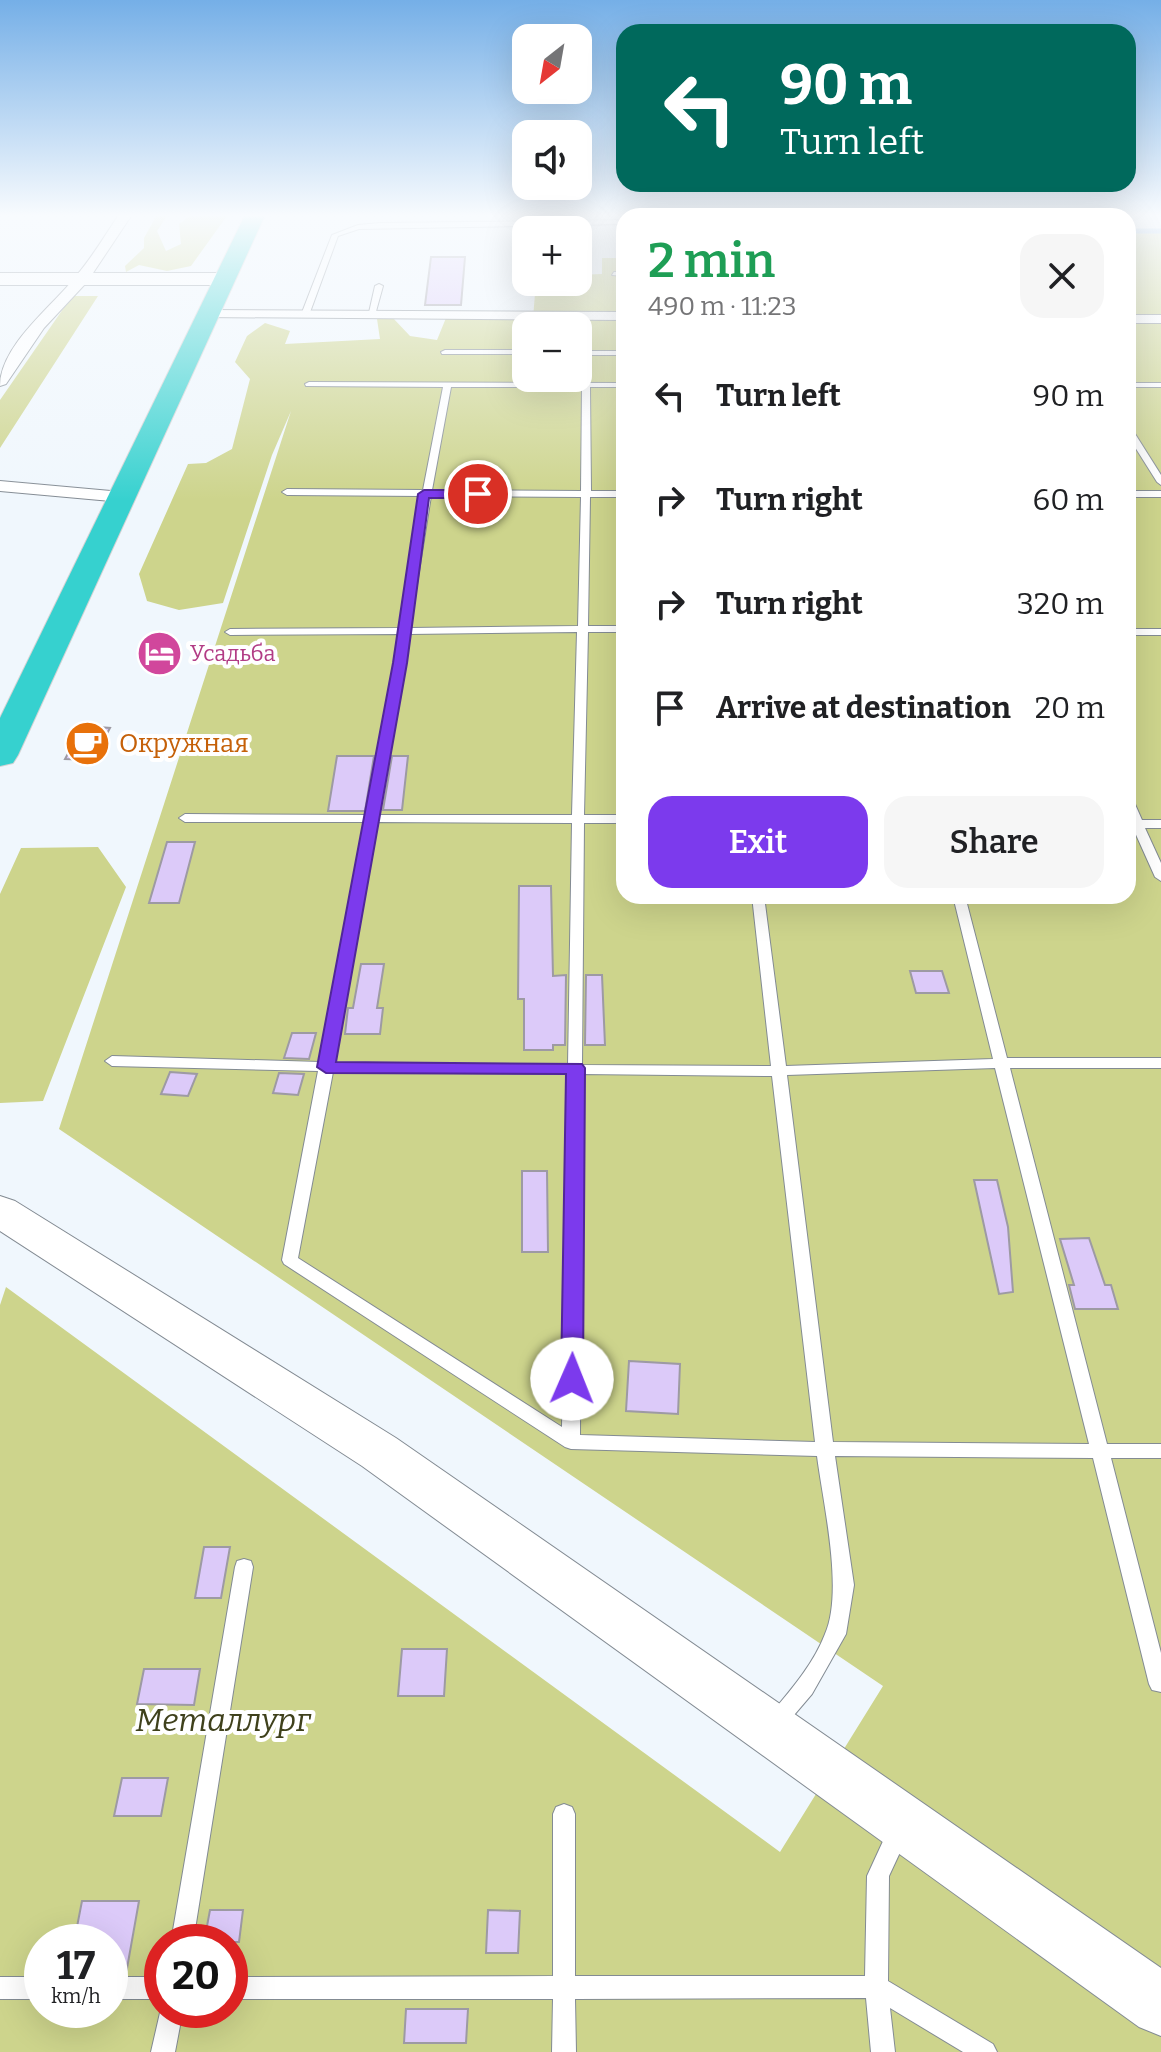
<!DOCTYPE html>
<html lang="en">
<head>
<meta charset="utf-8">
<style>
  :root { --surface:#fff; --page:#f6f6f6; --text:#202124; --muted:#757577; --accent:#7c3aed }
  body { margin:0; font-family:Bitter,serif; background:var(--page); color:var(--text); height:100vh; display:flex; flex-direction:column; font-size:30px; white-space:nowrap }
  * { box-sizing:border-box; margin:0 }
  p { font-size:26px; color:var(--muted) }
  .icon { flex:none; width:44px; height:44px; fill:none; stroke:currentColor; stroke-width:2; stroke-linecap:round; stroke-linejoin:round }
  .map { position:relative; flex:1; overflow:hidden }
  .side { position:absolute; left:616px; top:208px; width:520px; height:696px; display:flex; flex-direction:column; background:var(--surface); border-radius:24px; box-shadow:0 8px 32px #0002 }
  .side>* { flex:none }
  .guide { position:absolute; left:616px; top:24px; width:520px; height:168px; border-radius:24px; box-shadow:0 8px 32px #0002; background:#00695c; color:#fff; overflow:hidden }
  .needle { width:52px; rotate:211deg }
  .tools { position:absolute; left:512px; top:24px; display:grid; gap:16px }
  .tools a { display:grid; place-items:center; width:80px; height:80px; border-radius:16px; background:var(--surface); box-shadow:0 8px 32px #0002; font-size:40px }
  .speed { position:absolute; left:24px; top:1924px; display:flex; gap:16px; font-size:40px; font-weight:700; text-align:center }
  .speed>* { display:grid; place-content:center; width:104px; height:104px; border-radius:50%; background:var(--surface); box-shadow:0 8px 32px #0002; line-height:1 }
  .speed small { font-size:20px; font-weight:400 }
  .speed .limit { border:12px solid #d22; background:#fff; color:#111 }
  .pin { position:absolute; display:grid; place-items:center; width:68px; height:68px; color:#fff; margin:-34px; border:4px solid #fff; border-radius:50%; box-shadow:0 2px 8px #0007 }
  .me { position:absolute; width:88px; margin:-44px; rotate:1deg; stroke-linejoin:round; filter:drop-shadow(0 0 6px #0008) }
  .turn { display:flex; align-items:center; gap:28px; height:168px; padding:0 32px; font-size:36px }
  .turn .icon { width:104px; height:104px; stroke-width:2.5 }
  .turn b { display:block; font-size:56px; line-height:68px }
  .round { display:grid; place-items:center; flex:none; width:84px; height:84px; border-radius:24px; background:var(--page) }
  .headline { display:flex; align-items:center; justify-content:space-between; height:136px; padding:0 32px }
  h1 { font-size:48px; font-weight:600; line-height:60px; color:#1e9e55 }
  .cta { display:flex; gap:16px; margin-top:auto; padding:16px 32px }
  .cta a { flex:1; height:92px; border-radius:24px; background:var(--accent); color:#fff; font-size:32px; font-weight:600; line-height:92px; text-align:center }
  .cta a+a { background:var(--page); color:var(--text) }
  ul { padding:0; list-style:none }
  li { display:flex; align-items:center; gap:24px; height:104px; padding:0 32px }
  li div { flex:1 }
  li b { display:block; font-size:30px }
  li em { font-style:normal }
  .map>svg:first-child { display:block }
  .green { fill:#cdd48c; fill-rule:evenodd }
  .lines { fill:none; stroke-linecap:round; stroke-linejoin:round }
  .stream { stroke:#69a8e5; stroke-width:5 }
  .building { fill:#dccaf9; stroke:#9d9aa3; stroke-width:2 }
  .lane-casing { stroke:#838b93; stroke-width:2 }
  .street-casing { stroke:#838b93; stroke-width:2 }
  .secondary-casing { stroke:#838b93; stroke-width:2 }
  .highway-casing { stroke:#d3d3d4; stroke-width:2 }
  .lane { fill:#fff; fill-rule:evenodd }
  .street { fill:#fff; fill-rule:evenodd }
  .secondary { fill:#fff; fill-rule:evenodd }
  .highway { fill:#36d1cf; fill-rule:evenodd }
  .route { fill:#7c3aed; stroke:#51269a; stroke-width:2 }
  .labels { text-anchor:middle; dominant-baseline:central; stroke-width:8; stroke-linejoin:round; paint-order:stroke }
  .far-hotel-label { font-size:22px; fill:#b23c85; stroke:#fff; text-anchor:start }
  .food-label { font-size:26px; fill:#c56008; stroke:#fff; text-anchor:start }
  .near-park-label { font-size:32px; font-style:italic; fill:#3f411c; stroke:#fff }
</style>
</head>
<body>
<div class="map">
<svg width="1161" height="2052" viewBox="0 0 1161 2052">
  <rect width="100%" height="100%" fill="#f0f7fd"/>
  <path class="green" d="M158,213H169L157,231L166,251L181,244L179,224L194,213H229L191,266L167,271L139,265L126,272L125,266L144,248V238Z
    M1128,233H1161V2052H0V1305L6,1287L780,1852L883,1686L59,1129L291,411L272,455L223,603L179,610L147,601L139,574L188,464L206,463L232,449L250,379L235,362L247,336L265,323L290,331L285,344L380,339L377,319L393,318L410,336L437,340L446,318H533L536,282H578V275L602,274V258H624V896H1128ZM526,326H578V378H526ZM42,1942H110V2010H42ZM162,1942H230V2010H162Z
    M72,296H98L0,448V400Z
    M98,847L126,887L43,1101L0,1103V894L21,848Z"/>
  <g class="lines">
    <path class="stream" d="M1128,231H1161"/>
  </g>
  <path class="building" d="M431,257H465L461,305H425Z
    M83,726L110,728L93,760L65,759Z
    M337,756H374L365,811H328Z
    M392,756H408L402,810H383Z
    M167,842H195L179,903H149Z
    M519,886H551L553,976L566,975L565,1045H553V1050H524V999H518Z
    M361,964H384L377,1008H383L380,1034H345L348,1008H353Z
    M910,971H942L949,993H916Z
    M586,975H602L605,1045H585Z
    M292,1033H316L309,1059L284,1058Z
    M170,1072L197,1074L188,1096L161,1094Z
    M279,1073L304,1074L298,1095L273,1093Z
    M522,1171H547L548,1252H522Z
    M974,1180H997L1008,1227L1013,1292L999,1294Z
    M1089,1238L1105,1285H1111L1118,1309H1075L1069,1285H1074L1060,1239Z
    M629,1361L680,1364L678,1414L626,1411Z
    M204,1547H230L221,1598H195Z
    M402,1649H447L444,1696H398Z
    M144,1669H200L194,1705L137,1704Z
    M122,1778H168L161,1816H114Z
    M82,1901H139L126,1974H110V1942H74Z
    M210,1910H243L239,1942H204Z
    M488,1910L520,1911L518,1953H486Z
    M406,2009H468L466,2043H404Z"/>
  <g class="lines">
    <defs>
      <path id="lane" d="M781,213H798L774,216Z
        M624,220V224L359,229L338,236L309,315L305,317L301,315L332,235L358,225L380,223Z
        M614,272H624V276L612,275Z
        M379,284L383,286L375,315L368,317L375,286Z
        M445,350H526V354H442L441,352Z
        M578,351H624V355H578Z
        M309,382L624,383V387H590L591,491H624V497H590L588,626H624V632H588L584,815H624V823H584L582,1065L771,1066L752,896H764L786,1066L993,1059L953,896H965L1007,1058H1161V1068H1010L1107,1444H1161V1458H1111L1161,1653V1692L1152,1690L1149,1684L1093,1458L835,1456L854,1585L846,1634L812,1694L783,1728L776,1731L769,1728L766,1722L769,1716C790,1691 813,1665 825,1634C844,1591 823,1503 817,1456L571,1449L565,1447L284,1264L282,1260L318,1071L112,1066L105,1061L112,1056L320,1062L366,822H185L179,818L185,814L367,815L399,634L230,635L225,632L230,629L400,628L422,496L287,495L282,492L287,489L423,490L443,387L306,386L305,384ZM451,387H582L581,491L432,490ZM431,496L581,497L578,626L410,628ZM577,632L572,815H379L409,634ZM378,822L572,823L568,1065L335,1063ZM995,1068L1089,1444L833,1442L787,1075ZM333,1072L568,1074L562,1427L298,1258ZM582,1074L772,1076L815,1442L580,1435Z
        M1128,383H1161V387H1128Z
        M1128,426L1132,429L1161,475V485L1157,482L1128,436Z
        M1128,491H1161V497H1128Z
        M1128,629H1161V635H1128Z
        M1128,798L1134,802L1142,820H1161V828H1145L1161,863V881L1155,877L1133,828L1128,827V821L1130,820Z
        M244,1559L251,1561L253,1567L193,1942H171L235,1567L237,1561Z
        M564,1804L572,1807L575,1814V1976H865L867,1876L890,1826L898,1823L906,1826L909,1833L889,1876L888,1981L993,2044L997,2052H963L890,2008L895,2052H871L866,1998L575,1999L576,2052H552L553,1999H230V1977L553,1976V1814L556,1807Z
        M0,1977H42V1999H0Z
        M110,1977H162V1999H110Z
        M162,2004V2010H183L175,2052H151Z"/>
      <path id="street" d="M120,213H133L87,282L44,328L6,384L0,386C0,345 53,306 77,275C93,256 106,234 120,213Z
        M208,310L624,312V320L203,317V311Z
        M1128,315H1161V323H1128Z
        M0,481L122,492L131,497L122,502L0,491Z"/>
      <path id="secondary" d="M0,273H225L235,279L225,285H0Z
        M0,1196L15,1201L396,1438L1161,1968V2036L1139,2027L362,1466L0,1231Z"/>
      <path id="highway" d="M246,213H266L18,755L13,763L0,766V718Z"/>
    </defs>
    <use href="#lane" class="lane-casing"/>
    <use href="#street" class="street-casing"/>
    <use href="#secondary" class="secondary-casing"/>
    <use href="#highway" class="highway-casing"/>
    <use href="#lane" class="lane"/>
    <use href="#street" class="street"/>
    <use href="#secondary" class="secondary"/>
    <use href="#highway" class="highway"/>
  </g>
  <linearGradient id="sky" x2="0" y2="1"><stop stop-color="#75afe7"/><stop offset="0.43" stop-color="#f8fbfe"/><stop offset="1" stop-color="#f8fbfe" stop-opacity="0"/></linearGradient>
  <rect width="1161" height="501" fill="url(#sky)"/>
  <path class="route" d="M424,490H478L484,494L478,498H429L407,663L336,1062L582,1064L585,1068L583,1379L580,1385L572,1388L564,1385L561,1379L566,1074L326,1073L317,1067L393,663L418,494Z"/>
  <defs>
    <symbol id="hotel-disc" viewBox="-11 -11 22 22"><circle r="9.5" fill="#d1479c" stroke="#fff"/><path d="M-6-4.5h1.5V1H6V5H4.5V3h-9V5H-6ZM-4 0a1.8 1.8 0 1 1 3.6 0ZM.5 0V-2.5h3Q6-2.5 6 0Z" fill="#fff"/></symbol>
    <symbol id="cafe-disc" viewBox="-11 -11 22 22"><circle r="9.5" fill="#e8710a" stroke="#fff"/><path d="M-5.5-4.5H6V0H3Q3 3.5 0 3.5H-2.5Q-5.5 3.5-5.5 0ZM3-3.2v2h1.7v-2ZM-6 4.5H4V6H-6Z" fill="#fff"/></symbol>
  </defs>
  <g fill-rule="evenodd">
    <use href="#hotel-disc" x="134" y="628" width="51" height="51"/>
    <use href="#cafe-disc" x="62" y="718" width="51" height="51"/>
  </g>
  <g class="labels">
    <g class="far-hotel-label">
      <text x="190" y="653">Усадьба</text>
    </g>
    <g class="food-label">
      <text x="119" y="743">Окружная</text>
    </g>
    <g class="near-park-label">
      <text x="223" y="1720">Металлург</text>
    </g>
  </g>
</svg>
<div class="tools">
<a><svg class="needle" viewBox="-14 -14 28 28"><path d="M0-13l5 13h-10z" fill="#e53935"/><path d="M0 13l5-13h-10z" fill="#757577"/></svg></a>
<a><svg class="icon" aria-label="sound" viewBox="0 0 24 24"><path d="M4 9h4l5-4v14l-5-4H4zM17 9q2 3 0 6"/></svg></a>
<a>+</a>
<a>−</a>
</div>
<div class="speed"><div>17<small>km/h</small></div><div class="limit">20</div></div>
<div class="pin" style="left:478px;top:494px;background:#d93025"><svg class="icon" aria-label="arrive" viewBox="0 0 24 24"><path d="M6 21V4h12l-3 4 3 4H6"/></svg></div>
<svg class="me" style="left:572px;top:1379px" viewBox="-20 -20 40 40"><circle r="19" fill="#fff"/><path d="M0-13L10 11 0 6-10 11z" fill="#7c3aed"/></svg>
<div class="guide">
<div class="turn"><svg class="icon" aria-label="left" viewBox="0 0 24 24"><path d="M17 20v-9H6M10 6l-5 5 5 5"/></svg><div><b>90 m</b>Turn left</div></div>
</div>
<section class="side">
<div class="headline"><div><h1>2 min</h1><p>490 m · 11:23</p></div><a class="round"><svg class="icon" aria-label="close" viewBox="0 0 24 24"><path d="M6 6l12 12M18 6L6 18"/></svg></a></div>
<ul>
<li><svg class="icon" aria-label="left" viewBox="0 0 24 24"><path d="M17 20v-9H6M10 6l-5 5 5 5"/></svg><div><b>Turn left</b></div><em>90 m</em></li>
<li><svg class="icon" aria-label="right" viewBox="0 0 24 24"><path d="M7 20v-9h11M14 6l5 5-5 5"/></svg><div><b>Turn right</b></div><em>60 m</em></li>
<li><svg class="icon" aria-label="right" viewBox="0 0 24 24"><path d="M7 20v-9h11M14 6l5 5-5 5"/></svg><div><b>Turn right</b></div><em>320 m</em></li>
<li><svg class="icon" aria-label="arrive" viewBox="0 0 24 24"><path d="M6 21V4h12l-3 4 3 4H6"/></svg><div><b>Arrive at destination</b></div><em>20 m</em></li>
</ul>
<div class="cta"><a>Exit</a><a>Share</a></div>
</section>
</div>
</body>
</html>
